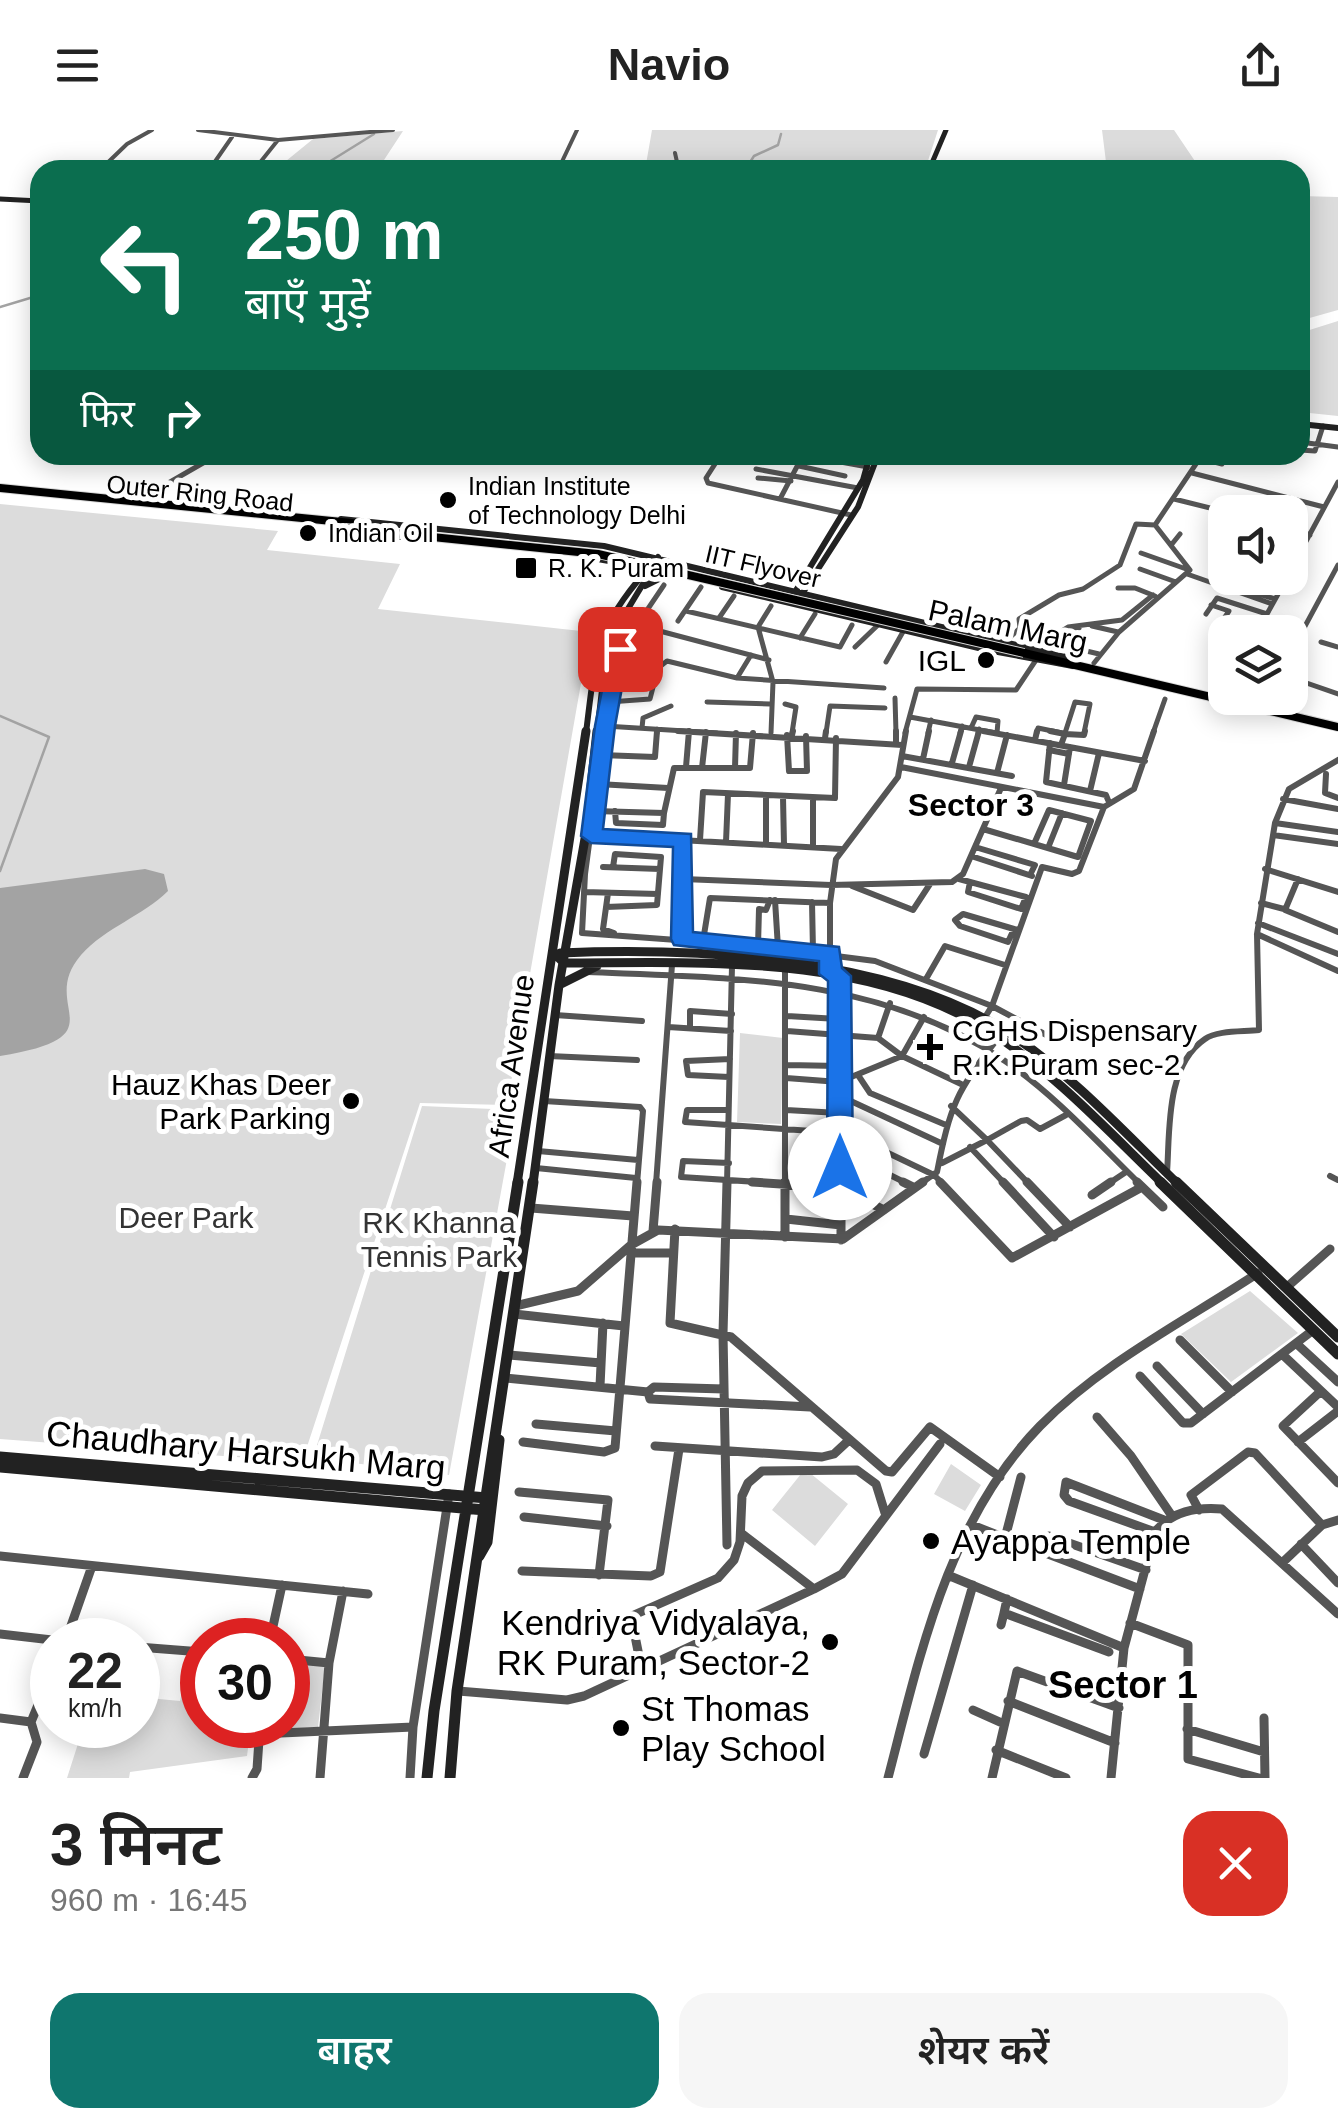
<!DOCTYPE html>
<html lang="hi">
<head>
<meta charset="utf-8">
<style>
  :root { --surface:#fff; --page:#f6f6f6; --text:#222; --muted:#767676; --accent:#0f766e }
  body { margin:0; font-family:Arial,"Noto Sans Devanagari",sans-serif; background:var(--page); color:var(--text); height:100vh; display:flex; flex-direction:column; font-size:38px; white-space:nowrap }
  * { box-sizing:border-box; margin:0 }
  p { font-size:32px; color:var(--muted) }
  .icon { flex:none; width:55px; height:55px; fill:none; stroke:currentColor; stroke-width:2; stroke-linecap:round; stroke-linejoin:round }
  .map { position:relative; height:1648px; overflow:hidden }
  .details { display:flex; flex-direction:column; background:var(--surface); flex:1 }
  .details>* { flex:none }
  .banner { position:absolute; left:30px; top:30px; width:1280px; height:305px; border-radius:30px; box-shadow:0 5px 25px #0003; background:#0b6e4f; color:#fff; overflow:hidden }
  .fabs { position:absolute; left:1208px; top:365px; display:grid; gap:20px }
  .fabs a { display:grid; place-items:center; width:100px; height:100px; border-radius:20px; background:var(--surface); box-shadow:0 5px 25px #0003; font-size:50px }
  .speed { position:absolute; left:30px; top:1488px; display:flex; gap:20px; font-size:50px; font-weight:700; text-align:center }
  .speed>* { display:grid; place-content:center; width:130px; height:130px; border-radius:50%; background:var(--surface); box-shadow:0 5px 25px #0003; line-height:1 }
  .speed small { font-size:25px; font-weight:400 }
  .speed .limit { border:15px solid #d22; background:#fff; color:#111 }
  .pin { position:absolute; display:grid; place-items:center; width:85px; height:85px; color:#fff; margin:-42px; border-radius:20px; box-shadow:0 5px 15px #0006 }
  .me { position:absolute; width:110px; margin:-55px; rotate:0deg; stroke-linejoin:round; filter:drop-shadow(0 0 8px #0008) }
  .turn { display:flex; align-items:center; gap:35px; height:210px; padding:0 50px; font-size:45px }
  .turn .icon { width:130px; height:130px; stroke-width:2.5 }
  .turn b { display:block; font-size:70px; line-height:85px }
  .then { display:flex; align-items:center; height:95px; padding:0 50px; background:#0003; gap:20px; font-size:38px }
  .round { display:grid; place-items:center; flex:none; width:105px; height:105px; border-radius:30px; background:var(--page) }
  .overview { display:flex; align-items:center; justify-content:space-between; height:170px; padding:0 50px }
  h1 { font-size:60px; font-weight:600; line-height:75px }
  .button { display:flex; gap:20px; margin-top:auto; padding:20px 50px }
  .button a { flex:1; height:115px; border-radius:30px; background:var(--accent); color:#fff; font-size:40px; font-weight:600; line-height:115px; text-align:center }
  .button a+a { background:var(--page); color:var(--text) }
  header { display:flex; justify-content:space-between; align-items:center; height:130px; padding:0 50px; background:var(--surface); font-size:45px; font-weight:600 }
  .map>svg:first-child { display:block }
  .green { fill:#dcdcdc }
  .water { fill:#a3a3a3 }
  .lines { fill:none; stroke-linecap:round; stroke-linejoin:round }
  .stream { stroke:#a3a3a3; stroke-width:2.5 }
  .primary-casing { stroke:#dbdbdb; stroke-width:10 }
  .street-far3 { stroke:#555; stroke-width:4 }
  .street-far2 { stroke:#555; stroke-width:5 }
  .street-far1 { stroke:#555; stroke-width:6 }
  .street { stroke:#555; stroke-width:9 }
  .secondary-far3 { stroke:#222; stroke-width:5 }
  .secondary-far2 { stroke:#222; stroke-width:6 }
  .secondary-far1 { stroke:#222; stroke-width:9 }
  .secondary { stroke:#222; stroke-width:11 }
  .primary { stroke:#000; stroke-width:8 }
  .primary-bridge-casing { stroke:#dbdbdb; stroke-width:10; stroke-linecap:butt }
  .primary-bridge { stroke:#000; stroke-width:8 }
  .route { fill:#1a73e8; stroke:#114b97; stroke-width:2.5 }
  .poi-dot { fill:#000; stroke:#fff; stroke-width:4 }
  .labels { text-anchor:middle; dominant-baseline:central; stroke-width:10; stroke-linejoin:round; paint-order:stroke }
  .far-poi-label { font-size:25px; fill:#000; stroke:#fff; text-anchor:start }
  .far-street-label { font-size:25px; fill:#000; stroke:#fff }
  .street-label { font-size:30px; fill:#000; stroke:#fff }
  .poi-label { font-size:30px; fill:#000; stroke:#fff; text-anchor:end }
  .park-label { font-size:30px; fill:#333; stroke:#fff }
  .neighbourhood-label { font-size:32px; font-weight:bold; fill:#000; stroke:#fff }
  .near-street-label { font-size:35px; fill:#000; stroke:#fff }
  .near-poi-label { font-size:35px; fill:#000; stroke:#fff; text-anchor:start }
  .near-neighbourhood-label { font-size:38px; font-weight:bold; fill:#000; stroke:#fff }
</style>
</head>
<body>
<header><svg class="icon" aria-label="menu" viewBox="0 0 24 24"><path d="M4 6h16M4 12h16M4 18h16"/></svg>Navio<svg class="icon" aria-label="share" viewBox="0 0 24 24"><path d="M12 15V3M7 8l5-5 5 5M5 13v7h14v-7"/></svg></header>
<div class="map">
<svg width="1338" height="1648" viewBox="0 0 1338 1648">
  <rect width="100%" height="100%" fill="#fff"/>
  <path class="green" d="M652,0H938L925,40H645Z
    M1102,0H1174L1201,40H1107Z
    M403,1L384,30L340,32L333,40H275L313,9Z
    M1300,66L1338,67V180L1306,189L1300,184Z
    M1338,191V286L1300,282V203Z
    M0,374L278,401L267,420L400,434L378,479L590,502L507,975L420,973L302,1332L0,1309Z
    M740,903L783,908L781,994L737,992Z
    M422,976L516,980L449,1345L313,1328Z
    M1250,1161L1298,1203L1231,1252L1181,1204Z
    M951,1334L981,1355L965,1381L934,1364Z
    M805,1339L848,1374L815,1416L772,1380Z
    M189,1532L202,1534V1595H251L247,1626L130,1642L129,1648H67L84,1595H138V1567L180,1571Z
    M288,1533L325,1536L318,1597L261,1600L262,1595H288Z"/>
  <path class="water" d="M145,739L164,744L168,761C143,786 106,797 81,825C36,877 123,906 0,926V758Z"/>
  <g class="lines">
    <path class="stream" d="M316,40L374,4
      M745,40L754,26L778,15L781,4
      M0,177L40,165
      M0,586L49,607L0,741"/>
    <defs>
      <path id="primary" d="M0,358L352,393
        M1024,523L1338,597"/>
    </defs>
    <use href="#primary" class="primary-casing"/>
    <path class="street-far3" d="M198,0L278,10L393,0
      M232,7L214,33L258,35L278,10
      M366,32L564,40
      M100,40L127,14L152,0
      M558,40L577,0
      M656,40L677,32L675,23"/>
    <path class="street-far2" d="M1300,312L1338,317
      M1300,320L1315,321L1323,296
      M217,325H236
      M802,325L868,337
      M1203,329L1222,334L1226,325
      M715,334L706,348L708,353L851,385
      M799,336L845,346
      M756,339L858,358
      M1192,343L1324,377
      M758,348L791,351
      M780,369L803,325
      M1174,369L1226,382
      M137,371L217,325
      M1290,399L1310,405
      M1172,414L1180,404
      M1141,423L1189,440
      M1140,439L1176,452
      M1290,441L1338,352
      M1187,444L1272,474
      M1233,452V456L1275,469
      M664,455L637,495L769,530
      M1118,458H1135L1155,466
      M1211,475L1229,481L1217,499
      M771,476L758,497L773,552L771,603
      M686,481L840,517L852,495
      M1206,484L1217,468L1267,484
      M719,488L734,466
      M678,491L701,457
      M1092,496L1118,502
      M1079,498L1057,514L1099,524
      M1257,502L1287,448
      M800,508L815,484
      M1007,510L1020,498L1019,489L1059,465L1083,459L1120,435L1136,394L1155,395
      M1321,512L1338,517
      M855,517L879,494
      M1036,517L1068,497L1122,490L1153,465
      M1290,524L1338,435
      M886,532L904,500
      M1094,533L1119,502L1190,440L1155,395L1202,325
      M737,548L884,558
      M1295,549L1338,564
      M895,568L896,603
      M609,572L650,569L658,538L667,531L737,548L751,525
      M707,572L770,574
      M1258,572L1261,568
      M785,574L796,577L792,603
      M910,587L996,603
      M605,596L717,603
      M642,598L643,588L671,576
      M971,598L976,587L998,591L997,603
      M604,603L622,518L630,501
      M657,603V599
      M826,603L830,576L885,578
      M905,603L917,559L1016,560L1036,530
      M928,603L931,590
      M960,603L962,596
      M978,603L979,599
      M1037,603L1038,598L1062,603
      M1065,603L1075,572L1090,574L1084,603
      M1153,603L1165,569"/>
    <path class="street-far1" d="M604,601L585,744L582,803L758,816L875,831L992,876L1052,908
      M678,601L902,615
      M896,601V614
      M983,601L1145,631
      M1050,601L1065,604
      M1065,604L1084,605L1085,601
      M787,605L789,641H807L806,606
      M792,605L793,601
      M825,608L826,601
      M1035,610L1037,601
      M1050,613L1046,652L1106,665L1108,670
      M1061,615L1065,604
      M1049,620L1069,624
      M601,625L655,627L657,601
      M902,626L1012,646
      M923,629L929,601
      M952,633L961,601
      M686,637L689,601
      M901,637L1104,677L1134,659L1154,601
      M969,637L979,601
      M702,638L706,602
      M735,638L736,603
      M997,643L1007,605
      M1326,644L1325,663L1338,668
      M598,654L668,658
      M1064,655L1070,617
      M1090,661L1099,623
      M766,666V714
      M783,667L784,715
      M813,668V717
      M1283,669L1338,679
      M594,681L664,683L674,638H750L753,603
      M615,681L616,693L663,695L664,683
      M1275,693L1338,702
      M983,699L1078,727
      M591,705L841,719
      M1273,705L1338,714
      M700,710L703,662L835,668L836,608
      M726,712L728,664
      M1034,714L1049,680L1091,691L1078,727
      M975,717L1035,735L1030,745
      M1048,718L1062,683
      M971,726L1032,746
      M603,737L660,739
      M1265,739L1338,762
      M683,749L831,755L952,752L963,744L1001,658
      M959,749L1026,767L1021,779
      M1298,749L1285,780L1338,802
      M970,752L968,762L1021,779
      M852,756L913,780L930,754
      M584,762L658,764
      M608,763L603,799L614,803
      M775,770L778,818
      M812,772L813,821
      M1261,773L1284,779
      M606,777L657,775L661,727L615,724L613,737
      M963,784L1014,799L1008,812L960,796L955,790Z
      M1258,793L1338,824
      M1014,799L1019,800
      M1257,804L1338,841
      M682,809L683,710
      M703,811L710,768L830,773
      M758,816L759,779L766,780L770,770
      M785,839V1054
      M587,842C732,848 880,846 1005,931C1055,965 1097,1012 1140,1054
      M830,843V773L836,729L898,647L906,601
      M839,845L841,1054
      M926,849L945,816L1005,835
      M555,885L642,891
      M787,886L838,889
      M982,892L992,876L1042,737L1072,744L1079,741L1104,677
      M668,897L731,901
      M690,898V881L732,884
      M787,901L878,908L902,926L961,954
      M878,908L890,873
      M549,926L637,930
      M787,935L839,936
      M858,945L870,963L946,995
      M729,947L688,945L686,931L730,929
      M786,948L839,952L902,926L924,887
      M840,966L943,1014
      M544,971L640,977L643,981L637,1054
      M951,976L987,1010L1021,991L1027,990L1040,999L1066,985
      M728,980H687L685,992L840,1003
      M786,980L839,983
      M840,1000L934,1045L943,1054
      M970,1017L1005,1054
      M840,1020L908,1054
      M538,1021L638,1030
      M729,1033L683,1031L681,1047L789,1054
      M942,1033L987,1010L1029,1054
      M785,1035L840,1038
      M536,1038L636,1048
      M1167,1043C1170,1002 1165,936 1205,909C1217,900 1244,902 1259,900L1257,804L1275,693L1289,659L1338,630
      M1330,1046L1338,1050
      M656,1054L672,835
      M727,1054L732,836
      M920,1054L937,1042C950,976 957,959 999,907
      M1108,1054L1126,1042"/>
    <path class="street" d="M727,1052L723,1204L727,1415
      M752,1052L841,1058L884,1080
      M785,1052V1107
      M841,1052V1110
      M903,1052L913,1057
      M940,1052L1012,1128L1142,1057
      M1003,1052L1054,1107
      M1027,1052L1070,1097
      M1137,1052L1163,1077
      M1092,1065L1111,1052
      M531,1078L633,1086
      M786,1089L841,1095
      M675,1099L670,1193L731,1207L886,1341L892,1342L930,1297L1000,1347
      M653,1101L657,1052
      M632,1123H673
      M1287,1157L1330,1119
      M515,1176L578,1161L631,1115L658,1100L843,1109L923,1052
      M514,1184L624,1196
      M1180,1210L1232,1262
      M1298,1215L1338,1252
      M509,1225L601,1233
      M1284,1226L1338,1277
      M1157,1236L1203,1284
      M1140,1246L1183,1293H1191L1312,1201
      M505,1248L648,1262L654,1257L724,1259
      M600,1256L603,1193
      M1321,1261L1283,1296L1338,1353
      M648,1262L650,1269L810,1277
      M1097,1287L1131,1326L1172,1386
      M536,1294L616,1301
      M523,1312L604,1322L615,1318L637,1052
      M1298,1312L1338,1281
      M655,1316L822,1327L834,1324L848,1311
      M519,1362L608,1370L599,1445
      M1199,1380L1191,1365L1248,1322L1255,1323L1322,1395L1282,1433
      M524,1387L607,1396
      M972,1395L1005,1408L1021,1347
      M1322,1395L1338,1390
      M1155,1402L1069,1371L1064,1365L1066,1352L1164,1390
      M741,1403L814,1459
      M1301,1414L1338,1453
      M0,1426L368,1464
      M522,1441L651,1446L660,1442L679,1319
      M950,1446L1124,1518
      M1140,1459L1048,1424L1049,1406L1146,1440
      M1007,1469L1004,1483L1109,1522
      M631,1486L642,1541
      M1130,1493L1188,1515V1629L1259,1648
      M1001,1495L1004,1483
      M593,1503L718,1448L734,1430L740,1412L742,1366L748,1353L762,1341L857,1340L876,1354L885,1383
      M0,1504L52,1510
      M66,1510L92,1436
      M270,1510L282,1455
      M138,1517L202,1522
      M288,1529L329,1533
      M458,1561L567,1570L584,1566L814,1459L842,1444L940,1314
      M1008,1571L1115,1613
      M973,1580L1002,1593
      M0,1588L31,1592
      M1264,1588L1265,1648
      M1187,1599L1264,1622
      M259,1604L413,1597
      M996,1620L1066,1648
      M924,1624L973,1455
      M23,1648L37,1612L31,1592L52,1541
      M252,1648L257,1639L260,1595
      M320,1648L329,1533L343,1461
      M410,1648L413,1597L449,1364
      M888,1648C920,1525 948,1390 1040,1296C1102,1233 1185,1191 1258,1143
      M992,1648L1017,1541L1119,1578
      M1111,1648L1124,1518L1155,1402C1172,1381 1196,1377 1222,1379L1338,1484"/>
    <path class="secondary-far3" d="M929,40L946,0
      M0,69L40,71"/>
    <path class="secondary-far2" d="M1300,294L1338,298
      M341,389L604,416L1075,529
      M335,397L343,402L401,407
      M581,426L620,433
      M645,456L669,444
      M722,457L987,520L1073,536
      M795,462L863,350L870,325
      M802,464L858,377L878,325
      M586,603C597,513 596,497 658,427
      M597,603L606,525L614,502L652,439"/>
    <path class="secondary-far1" d="M553,822L564,833C702,833 864,823 986,899C1053,941 1107,1000 1163,1054
      M560,823C699,817 898,827 1015,907C1075,948 1126,1004 1178,1054
      M559,855L597,836
      M517,1054L586,601
      M533,1054L559,855L586,703L597,601"/>
    <path class="secondary" d="M1160,1052L1338,1224
      M1176,1052L1338,1207
      M0,1327L487,1368
      M0,1337L485,1380
      M479,1426L487,1412L499,1310
      M427,1648L434,1581L518,1052
      M450,1648L457,1561L533,1052"/>
    <use href="#primary" class="primary"/>
    <defs>
      <path id="primary-bridge" d="M345,398L598,424L1024,523"/>
    </defs>
    <use href="#primary-bridge" class="primary-bridge-casing"/>
    <use href="#primary-bridge" class="primary-bridge"/>
  </g>
  <path class="route" d="M620,513L629,519L615,596L603,699L691,704L693,802L839,817L842,838L851,846L853,1038L849,1046L840,1049L831,1046L827,1038L828,851L819,844V831L674,815L671,809L673,717L591,713L581,706L595,596L610,519Z"/>
  <g class="poi-dot">
    <circle cx="448" cy="370" r="10"/>
    <circle cx="308" cy="403" r="10"/>
    <rect x="514" y="426" width="24" height="24" rx="5"/>
    <circle cx="986" cy="530" r="10"/>
    <path d="M925 902h10v10h10v10h-10v10h-10v-10h-10v-10h10z"/>
    <circle cx="351" cy="971" r="10"/>
    <circle cx="931" cy="1411" r="10"/>
    <circle cx="830" cy="1512" r="10"/>
    <circle cx="621" cy="1598" r="10"/>
  </g>
  <g class="labels">
    <g class="far-poi-label">
      <text x="468" y="356">Indian Institute<tspan x="468" dy="29">of Technology Delhi</tspan></text>
      <text x="328" y="403">Indian Oil</text>
      <text x="548" y="438">R. K. Puram</text>
    </g>
    <g class="far-street-label">
      <text transform="translate(200 363) rotate(6)">Outer Ring Road</text>
      <text transform="translate(763 436) rotate(13)">IIT Flyover</text>
    </g>
    <g class="street-label">
      <text transform="translate(1008 496) rotate(12)">Palam Marg</text>
      <text transform="translate(511 936) rotate(-82)">Africa Avenue</text>
    </g>
    <g class="poi-label">
      <text x="966" y="530">IGL</text>
      <text x="952" y="900" text-anchor="start">CGHS Dispensary<tspan x="952" dy="34">R.K.Puram sec-2</tspan></text>
      <text x="331" y="954">Hauz Khas Deer<tspan x="331" dy="34">Park Parking</tspan></text>
    </g>
    <g class="park-label">
      <text x="186" y="1087">Deer Park</text>
      <text x="439" y="1092">RK Khanna<tspan x="439" dy="34">Tennis Park</tspan></text>
    </g>
    <g class="neighbourhood-label">
      <text x="971" y="675">Sector 3</text>
    </g>
    <g class="near-street-label">
      <text transform="translate(246 1320) rotate(5)">Chaudhary Harsukh Marg</text>
    </g>
    <g class="near-poi-label">
      <text x="951" y="1411">Ayappa Temple</text>
      <text x="810" y="1492" text-anchor="end">Kendriya Vidyalaya,<tspan x="810" dy="40">RK Puram, Sector-2</tspan></text>
      <text x="641" y="1578">St Thomas<tspan x="641" dy="40">Play School</tspan></text>
    </g>
    <g class="near-neighbourhood-label">
      <text x="1123" y="1555">Sector 1</text>
    </g>
  </g>
</svg>
<div class="fabs">
<a><svg class="icon" aria-label="sound" viewBox="0 0 24 24"><path d="M4 9h4l5-4v14l-5-4H4zM17 9q2 3 0 6"/></svg></a>
<a><svg class="icon" aria-label="layers" viewBox="0 0 24 24"><path d="M12 4l9 5-9 5-9-5zM3 14l9 5 9-5"/></svg></a>
</div>
<div class="speed"><div>22<small>km/h</small></div><div class="limit">30</div></div>
<div class="pin" style="left:620px;top:519px;background:#d93025"><svg class="icon" aria-label="arrive" viewBox="0 0 24 24"><path d="M6 21V4h12l-3 4 3 4H6"/></svg></div>
<svg class="me" style="left:840px;top:1038px" viewBox="-20 -20 40 40"><circle r="19" fill="#fff"/><path d="M0-13L10 11 0 6-10 11z" fill="#1a73e8"/></svg>
<div class="banner">
<div class="turn"><svg class="icon" aria-label="left" viewBox="0 0 24 24"><path d="M17 20v-9H6M10 6l-5 5 5 5"/></svg><div><b>250 m</b>बाएँ मुड़ें</div></div>
<div class="then">फिर<svg class="icon" aria-label="right" viewBox="0 0 24 24"><path d="M7 20v-9h11M14 6l5 5-5 5"/></svg></div>
</div>
</div>
<section class="details">
<div class="overview"><div><h1>3 मिनट</h1><p>960 m · 16:45</p></div><a class="round" style="background:#d93025;color:#fff"><svg class="icon" aria-label="close" viewBox="0 0 24 24"><path d="M6 6l12 12M18 6L6 18"/></svg></a></div>
<div class="button"><a>बाहर</a><a>शेयर करें</a></div>
</section>
</body>
</html>
